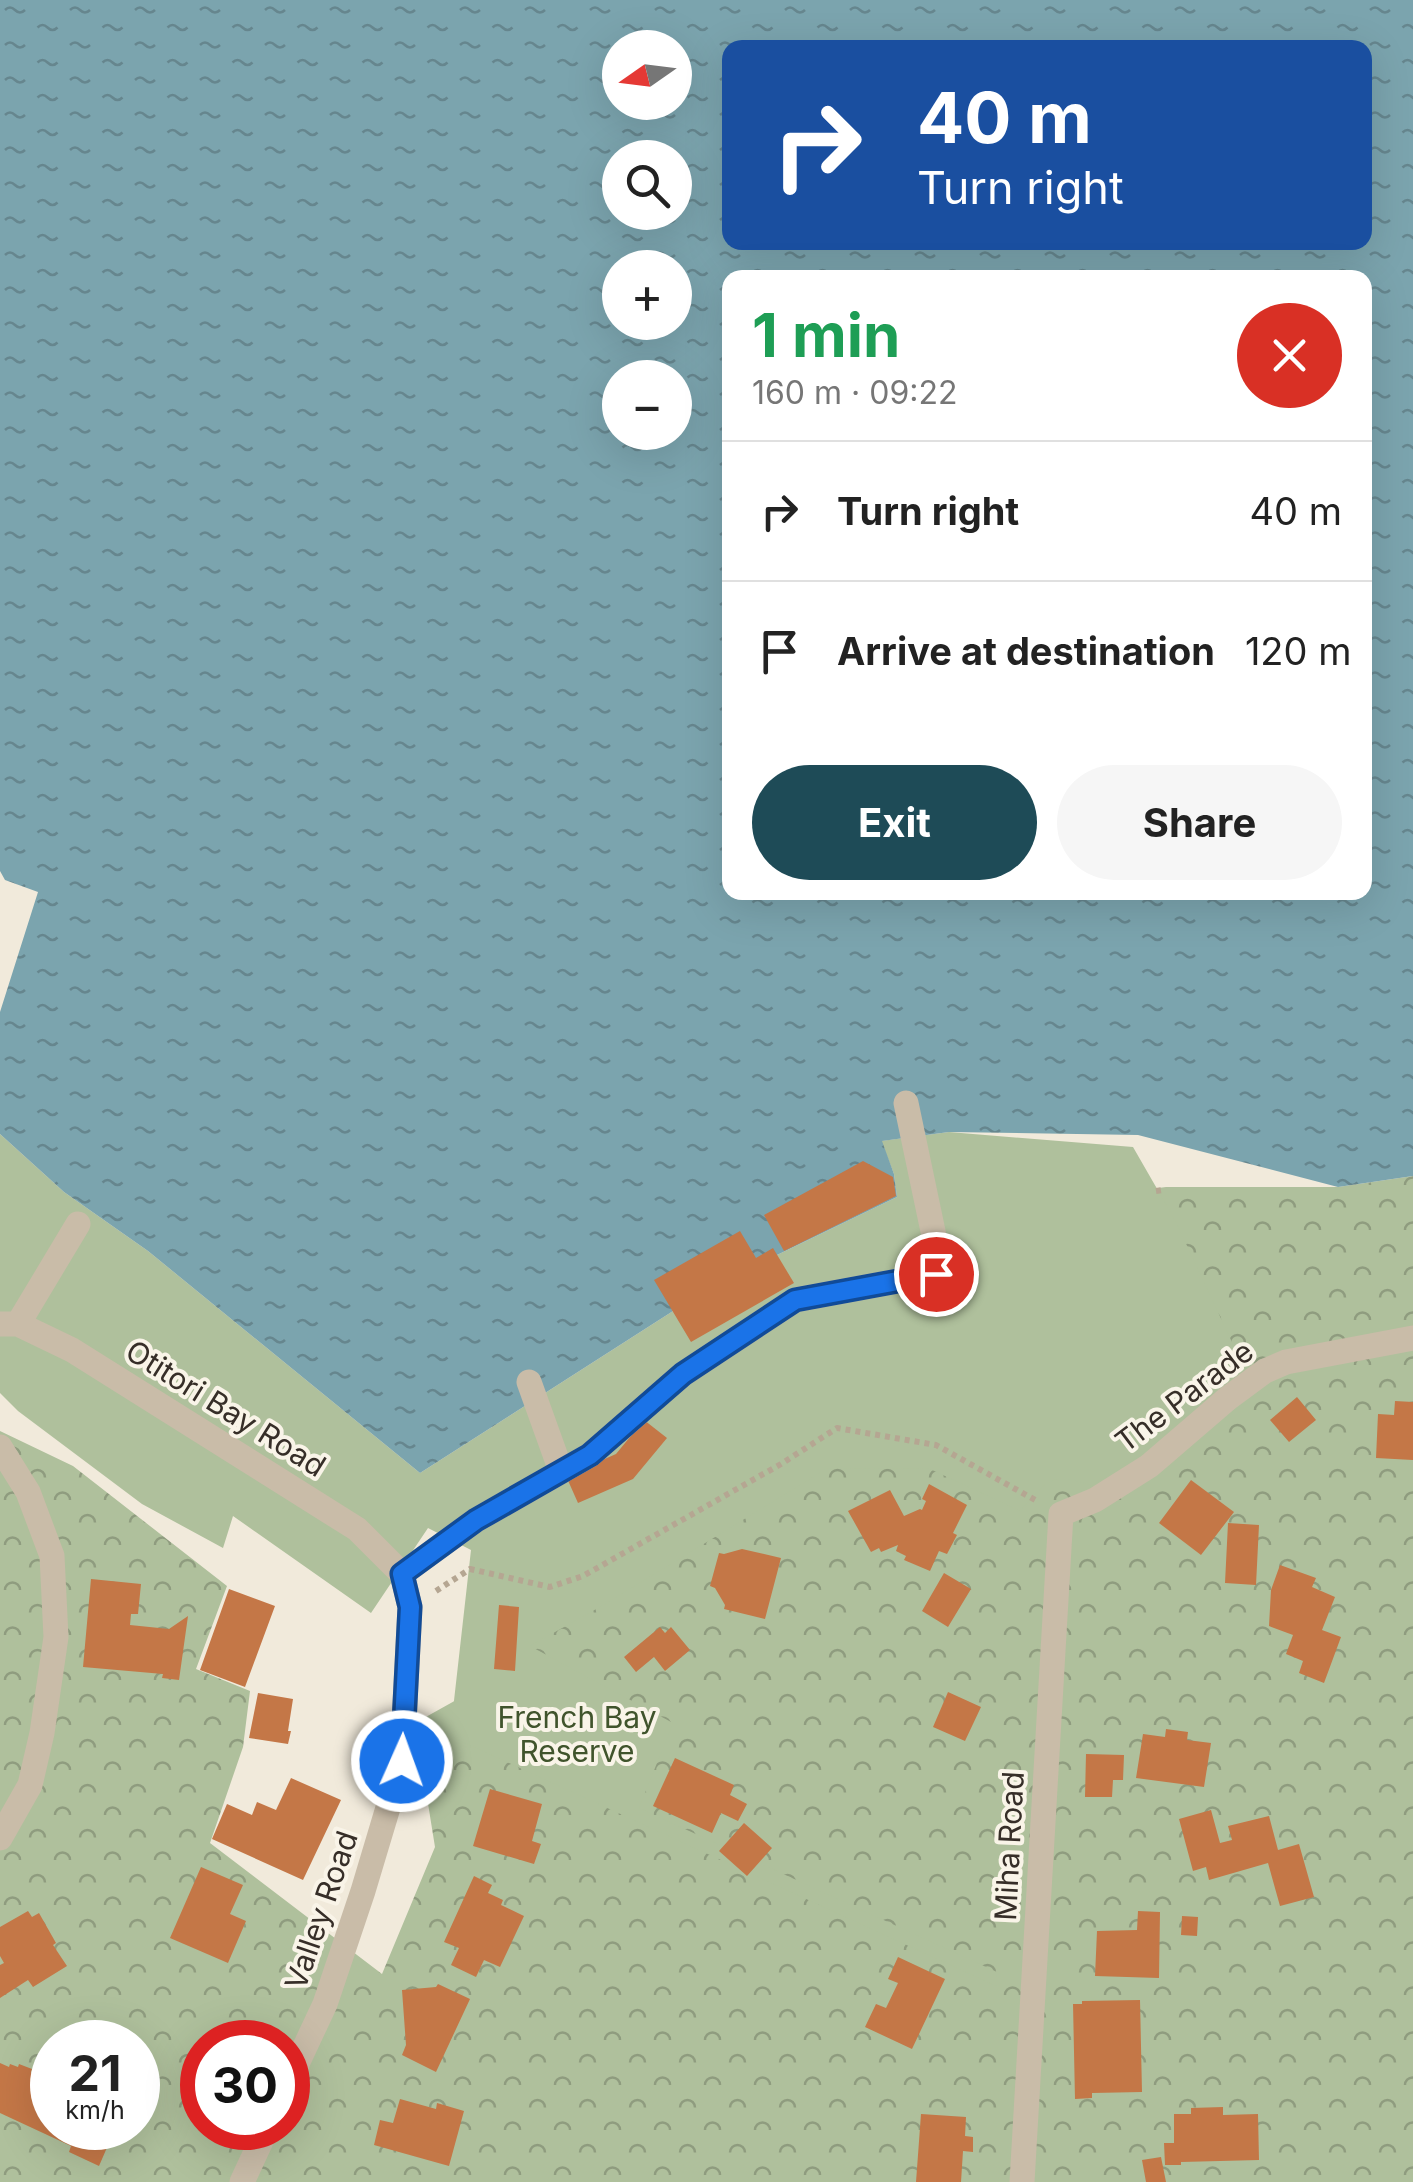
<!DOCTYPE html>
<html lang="en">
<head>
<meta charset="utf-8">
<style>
  :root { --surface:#fff; --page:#f6f6f6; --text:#222; --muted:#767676; --line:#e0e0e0; --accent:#1e4b57 }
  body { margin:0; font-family:Inter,sans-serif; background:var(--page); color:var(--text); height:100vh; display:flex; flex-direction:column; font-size:38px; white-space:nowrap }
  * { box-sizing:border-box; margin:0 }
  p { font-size:32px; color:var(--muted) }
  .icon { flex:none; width:55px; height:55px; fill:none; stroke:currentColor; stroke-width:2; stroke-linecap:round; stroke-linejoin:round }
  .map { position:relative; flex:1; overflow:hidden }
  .details { position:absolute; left:722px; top:270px; width:650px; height:630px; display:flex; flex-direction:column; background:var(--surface); border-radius:20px; box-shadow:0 10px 40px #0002 }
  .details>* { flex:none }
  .top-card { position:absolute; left:722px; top:40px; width:650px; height:210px; border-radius:20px; box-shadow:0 10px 40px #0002; background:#1a4fa0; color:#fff; overflow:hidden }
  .needle { width:65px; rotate:256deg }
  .fabs { position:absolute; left:602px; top:30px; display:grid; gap:20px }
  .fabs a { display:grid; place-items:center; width:90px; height:90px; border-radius:50%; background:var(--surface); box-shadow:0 10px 40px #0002; font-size:50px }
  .speed { position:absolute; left:30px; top:2020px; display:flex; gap:20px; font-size:50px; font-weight:700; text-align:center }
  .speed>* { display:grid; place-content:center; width:130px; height:130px; border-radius:50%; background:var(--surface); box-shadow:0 10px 40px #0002; line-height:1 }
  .speed small { font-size:25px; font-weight:400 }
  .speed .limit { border:15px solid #d22; background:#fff; color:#111 }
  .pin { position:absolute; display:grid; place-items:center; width:85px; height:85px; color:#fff; margin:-42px; border:5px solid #fff; border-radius:50%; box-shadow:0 2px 10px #0007 }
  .me { position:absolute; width:110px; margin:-55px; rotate:2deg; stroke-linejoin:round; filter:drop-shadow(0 0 8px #0008) }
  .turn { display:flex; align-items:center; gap:35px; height:210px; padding:0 30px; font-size:45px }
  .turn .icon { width:130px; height:130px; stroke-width:2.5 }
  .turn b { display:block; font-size:70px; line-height:85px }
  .round { display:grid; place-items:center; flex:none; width:105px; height:105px; border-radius:52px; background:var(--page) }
  .overview { display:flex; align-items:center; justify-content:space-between; height:170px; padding:0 30px }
  h1 { font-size:60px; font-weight:700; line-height:75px; color:#1e9e55 }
  .button { display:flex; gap:20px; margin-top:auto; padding:20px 30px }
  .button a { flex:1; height:115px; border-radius:60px; background:var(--accent); color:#fff; font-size:40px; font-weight:700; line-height:115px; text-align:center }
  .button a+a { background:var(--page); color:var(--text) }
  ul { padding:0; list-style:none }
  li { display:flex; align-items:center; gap:30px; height:140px; padding:0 30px; border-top:2px solid var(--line) }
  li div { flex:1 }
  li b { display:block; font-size:38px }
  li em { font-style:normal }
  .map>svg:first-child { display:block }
  .forest { fill:url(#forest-crowns); fill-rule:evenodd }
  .green { fill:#afc09c }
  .water { fill:url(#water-ripples); fill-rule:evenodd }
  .building { fill:#c47747 }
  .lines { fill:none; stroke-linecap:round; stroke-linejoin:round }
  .path { stroke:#b5a692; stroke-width:6; stroke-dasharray:5 5; stroke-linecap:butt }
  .minor { stroke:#c9bca8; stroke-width:25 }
  .route-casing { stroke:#114b97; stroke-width:25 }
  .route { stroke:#1a73e8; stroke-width:18 }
  .labels { text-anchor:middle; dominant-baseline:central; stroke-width:8; stroke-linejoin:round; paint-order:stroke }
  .street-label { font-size:30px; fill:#362e28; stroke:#f9f4e8 }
  .park-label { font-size:30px; fill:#40542c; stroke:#f9f4e8 }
</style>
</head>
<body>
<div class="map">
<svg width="1413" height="2182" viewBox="0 0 1413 2182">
  <defs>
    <pattern id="forest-crowns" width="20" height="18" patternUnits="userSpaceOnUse" patternTransform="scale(2.5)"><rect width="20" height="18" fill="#afc09c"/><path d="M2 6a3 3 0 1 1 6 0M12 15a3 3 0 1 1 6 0" fill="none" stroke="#8f9c7f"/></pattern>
    <pattern id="water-ripples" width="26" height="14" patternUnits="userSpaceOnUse" patternTransform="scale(2.5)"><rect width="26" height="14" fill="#7ba4ae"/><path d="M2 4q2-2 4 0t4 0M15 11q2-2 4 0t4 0" fill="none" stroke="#66868e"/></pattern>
  </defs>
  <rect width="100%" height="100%" fill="#f1eadb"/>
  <path class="forest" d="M1413,1176V2182H0V1431L73,1466L227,1586L196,1669L250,1691L243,1747L210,1843L382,1974L435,1847L415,1723L467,1694L486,1532L1128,1192L1166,1187H1338ZM52,2042H138V2128H52ZM202,2042H288V2128H202Z"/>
  <path class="green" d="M949,1132L1133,1147L1175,1220L1245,1370L1171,1437L1095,1487C1051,1471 1049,1479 1020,1511L930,1469L828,1468L607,1603L530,1646L673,1723L639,1808L997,1972L996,1986L450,1736L471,1550L428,1528L371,1613L233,1516L223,1548L142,1504L18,1411L0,1393V1134L64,1192L148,1251L420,1473L709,1288L897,1197L894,1174L881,1141Z"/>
  <path class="water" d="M0,0H1413V1176L1338,1187L1138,1135L949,1132L882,1141L894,1174L897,1197L709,1288L420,1473L148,1251L64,1192L0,1134V1012L38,892L5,880L0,871ZM620,48H675V102H620ZM730,48H1365V242H730ZM620,158H675V212H620ZM620,268H675V322H620ZM730,278H1365V892H730ZM620,378H675V432H620Z"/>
  <path class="building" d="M863,1161L893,1177L896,1196L784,1251L764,1215Z
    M740,1231L756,1258L773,1248L794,1283L691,1342L654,1280Z
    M1297,1397L1316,1420L1289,1442L1270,1420Z
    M1395,1401L1413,1402V1460L1376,1458L1378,1414L1394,1415Z
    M644,1420L667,1438L633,1479L578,1503L566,1476L616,1454Z
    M1191,1480L1234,1512L1201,1555L1159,1523Z
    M929,1484L967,1505L953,1533L957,1535L947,1554L939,1551L930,1571L904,1560L906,1556L896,1551L898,1545L881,1552L879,1548L871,1552L848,1511L890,1490L904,1516L920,1509L922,1510L926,1501L922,1499Z
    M1228,1523L1259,1525L1256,1585L1225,1583Z
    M742,1549L781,1558L765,1619L724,1609L725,1605L715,1588L710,1586L719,1553L724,1554Z
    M1280,1565L1316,1578L1312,1587L1335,1597L1322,1630L1341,1637L1324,1683L1299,1673L1303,1661L1286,1654L1293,1635L1269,1626L1271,1590Z
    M944,1573L971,1589L948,1627L922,1611Z
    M91,1579L141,1584L138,1614H131L130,1625L169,1629L188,1616L179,1680L162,1678L163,1674L83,1667Z
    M229,1589L275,1606L245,1687L200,1670Z
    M499,1605L519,1607L515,1671L494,1669Z
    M660,1627L665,1633L671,1627L690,1650L665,1671L654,1657L636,1672L624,1657Z
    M948,1692L981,1707L965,1741L933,1727Z
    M258,1693L293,1699L288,1731H291L288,1744L249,1738Z
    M1166,1729L1188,1732L1187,1740L1211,1743L1204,1787L1136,1778L1143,1734L1165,1737Z
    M1086,1754L1124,1755L1123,1780H1113L1112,1797H1085Z
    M675,1758L734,1785L730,1795L747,1804L738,1821L721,1813L712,1833L653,1806Z
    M291,1778L341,1800L303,1880L212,1839L227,1804L252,1815L257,1802L276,1810Z
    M490,1789L542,1804L532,1841L541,1844L534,1864L473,1846Z
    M1211,1810L1220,1843L1232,1840L1228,1826L1269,1816L1278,1850L1299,1844L1314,1897L1280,1906L1268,1863L1209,1880L1206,1867L1193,1871L1179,1819Z
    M744,1823L772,1848L747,1876L719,1851Z
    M201,1867L243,1885L230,1914L246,1921L228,1963L170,1938Z
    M474,1876L492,1885L488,1893L503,1900L501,1905L524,1916L500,1967L484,1960L476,1977L451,1965L459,1948L444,1942Z
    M28,1911L32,1917L39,1913L56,1943L53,1945L67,1966L33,1987L28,1980L0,1998V1965L4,1963L0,1956V1927Z
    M1138,1911L1160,1912L1159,1978L1095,1976L1097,1931L1137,1930Z
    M1182,1916L1198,1917L1197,1936L1181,1935Z
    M898,1957L945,1979L912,2049L865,2027L876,2004L886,2008L898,1983L888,1979Z
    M438,1984L470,1999L436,2072L402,2055L406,2045L402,1990L436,1987Z
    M1140,2000L1142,2092L1092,2093V2098L1075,2099L1073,2004H1082V2001Z
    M0,2063L9,2067L10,2064L18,2067L19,2064L32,2069L31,2073L52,2083V2128H112L109,2134L112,2136L99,2166L69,2152L71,2146L0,2113Z
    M400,2099L436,2109L437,2103L464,2111L449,2166L374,2145L380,2120L393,2123Z
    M1223,2107V2115L1258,2114L1259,2160L1181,2162V2165H1165L1164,2143H1174V2114H1191V2108Z
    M921,2114L966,2117L965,2136L973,2137V2152L963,2151L961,2182H916Z
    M1161,2157L1166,2182H1146L1142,2160Z"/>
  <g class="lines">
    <path class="path" d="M1156,1191L1163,1190
      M436,1591L470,1569L550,1587L583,1576L781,1464L837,1428L936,1445L1037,1501"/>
    <path class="minor" d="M0,1324H18L72,1350L357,1529L402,1574
      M18,1324L78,1224
      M529,1382L561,1471
      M0,1447L28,1492L52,1556L56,1637L42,1733L30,1785L0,1838
      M402,1574L476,1520L590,1455L683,1374L795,1300L936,1274L934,1236L906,1103
      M288,2083L325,2004L363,1891L402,1761L410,1607L402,1574
      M242,2182L267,2128
      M1022,2182L1061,1514L1095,1500L1149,1466L1227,1399L1265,1371L1286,1362L1413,1338"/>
  </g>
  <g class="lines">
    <defs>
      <path id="route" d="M402,1761L410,1607L402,1574L476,1520L590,1455L683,1374L795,1300L936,1274"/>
    </defs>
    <use href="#route" class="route-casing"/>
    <use href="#route" class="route"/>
  </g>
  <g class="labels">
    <g class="street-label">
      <text transform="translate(1184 1396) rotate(-37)">The Parade</text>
      <text transform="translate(226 1408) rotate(32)">Otitori Bay Road</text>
      <text transform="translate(1009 1846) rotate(-87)">Miha Road</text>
      <text transform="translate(321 1910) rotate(-71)">Valley Road</text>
    </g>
    <g class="park-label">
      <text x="577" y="1717">French Bay<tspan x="577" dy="34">Reserve</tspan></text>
    </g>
  </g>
</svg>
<div class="fabs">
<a><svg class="needle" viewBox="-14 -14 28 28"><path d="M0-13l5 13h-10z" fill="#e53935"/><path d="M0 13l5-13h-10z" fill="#767676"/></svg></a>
<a><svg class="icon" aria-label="search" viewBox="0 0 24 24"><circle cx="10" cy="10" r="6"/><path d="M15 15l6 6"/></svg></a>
<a>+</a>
<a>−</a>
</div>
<div class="speed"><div>21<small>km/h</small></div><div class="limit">30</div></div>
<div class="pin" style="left:936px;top:1274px;background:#d93025"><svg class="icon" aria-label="arrive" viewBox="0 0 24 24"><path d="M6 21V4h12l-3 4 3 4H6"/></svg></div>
<svg class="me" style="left:402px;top:1761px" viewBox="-20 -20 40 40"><circle r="17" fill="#1a73e8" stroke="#fff" stroke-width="3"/><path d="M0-11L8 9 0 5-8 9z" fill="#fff"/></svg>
<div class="top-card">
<div class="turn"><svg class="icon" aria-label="right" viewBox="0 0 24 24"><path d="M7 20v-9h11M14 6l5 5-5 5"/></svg><div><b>40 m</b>Turn right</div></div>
</div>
<section class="details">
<div class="overview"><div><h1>1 min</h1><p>160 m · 09:22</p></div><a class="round" style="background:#d93025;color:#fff"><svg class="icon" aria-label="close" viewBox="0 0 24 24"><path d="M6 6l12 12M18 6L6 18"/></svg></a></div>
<ul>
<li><svg class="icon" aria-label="right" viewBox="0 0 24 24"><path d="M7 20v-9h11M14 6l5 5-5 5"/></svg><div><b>Turn right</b></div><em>40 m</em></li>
<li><svg class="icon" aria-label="arrive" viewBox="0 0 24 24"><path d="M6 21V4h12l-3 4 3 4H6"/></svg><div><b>Arrive at destination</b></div><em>120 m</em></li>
</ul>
<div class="button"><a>Exit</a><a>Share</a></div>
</section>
</div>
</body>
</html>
